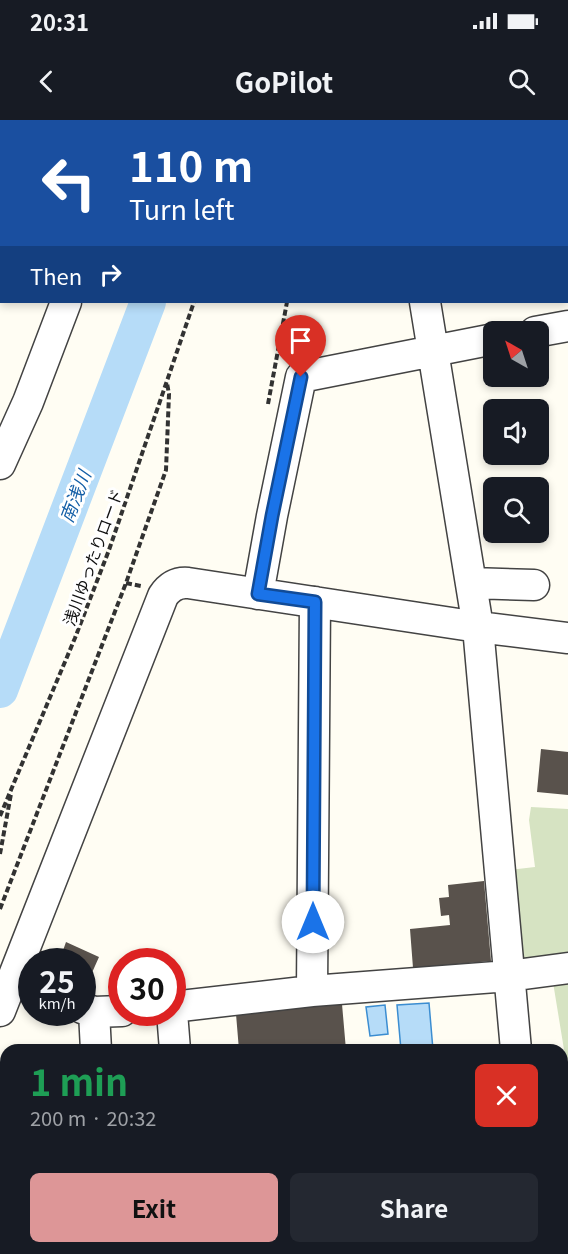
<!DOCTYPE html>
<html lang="en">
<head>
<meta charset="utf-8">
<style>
  :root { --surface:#171b24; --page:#242831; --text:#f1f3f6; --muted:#9ea1a6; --accent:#dd9697 }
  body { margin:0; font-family:Georgia,"Noto Sans JP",serif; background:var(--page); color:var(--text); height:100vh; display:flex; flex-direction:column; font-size:22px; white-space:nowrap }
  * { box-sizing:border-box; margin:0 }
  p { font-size:20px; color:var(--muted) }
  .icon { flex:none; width:33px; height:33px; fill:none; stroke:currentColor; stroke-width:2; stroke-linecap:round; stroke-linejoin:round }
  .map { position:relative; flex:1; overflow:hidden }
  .side { position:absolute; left:0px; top:924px; width:568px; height:210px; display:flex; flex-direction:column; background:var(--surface); border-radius:18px 18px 0 0; box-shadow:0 3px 9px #0003 }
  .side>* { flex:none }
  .hud { position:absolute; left:0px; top:0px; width:568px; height:183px; box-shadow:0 3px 9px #0003; background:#1a4fa0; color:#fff; overflow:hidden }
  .needle { width:39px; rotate:321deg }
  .controls { position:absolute; left:483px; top:201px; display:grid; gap:12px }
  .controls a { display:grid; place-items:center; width:66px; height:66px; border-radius:9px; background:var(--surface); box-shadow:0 3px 9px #0003; font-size:30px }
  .speed { position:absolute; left:18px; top:828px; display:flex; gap:12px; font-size:30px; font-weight:700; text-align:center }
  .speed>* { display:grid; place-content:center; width:78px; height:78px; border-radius:50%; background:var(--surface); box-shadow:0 3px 9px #0003; line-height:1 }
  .speed small { font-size:15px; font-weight:400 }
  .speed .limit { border:9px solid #d22; background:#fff; color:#111 }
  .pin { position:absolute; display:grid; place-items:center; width:51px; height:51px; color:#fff; margin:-62px -26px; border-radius:50% 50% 50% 0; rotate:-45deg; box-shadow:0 0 6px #0007 }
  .pin .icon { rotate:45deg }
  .me { position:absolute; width:66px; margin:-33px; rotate:0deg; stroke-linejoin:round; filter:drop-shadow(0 0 4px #0008) }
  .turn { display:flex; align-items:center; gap:21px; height:126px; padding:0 30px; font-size:27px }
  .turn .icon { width:78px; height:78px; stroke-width:2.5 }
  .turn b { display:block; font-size:42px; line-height:51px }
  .then { display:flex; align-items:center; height:57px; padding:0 30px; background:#0003; gap:12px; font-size:22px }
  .round { display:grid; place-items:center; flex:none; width:63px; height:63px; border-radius:9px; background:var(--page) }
  .overview { display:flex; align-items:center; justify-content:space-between; height:102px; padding:0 30px }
  h1 { font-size:36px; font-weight:700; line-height:45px; color:#1e9e55 }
  .primary-button { display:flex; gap:12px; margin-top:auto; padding:12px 30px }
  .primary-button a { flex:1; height:69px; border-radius:9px; background:var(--accent); color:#111; font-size:24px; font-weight:700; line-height:69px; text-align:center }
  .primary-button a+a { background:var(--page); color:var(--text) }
  .status { display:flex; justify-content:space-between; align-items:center; height:42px; padding:0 30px; background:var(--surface); direction:ltr }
  .status svg { height:16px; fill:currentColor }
  header { display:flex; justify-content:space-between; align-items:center; height:78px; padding:0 30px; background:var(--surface); font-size:27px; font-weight:700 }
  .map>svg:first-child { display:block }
  .cemetery { fill:#d6e3c2 }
  .water { fill:#b6dcf8; stroke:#3b8dd1; stroke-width:1.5 }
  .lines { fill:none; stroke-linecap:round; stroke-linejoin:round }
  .river { stroke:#b6dcf8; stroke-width:36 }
  .building { fill:#59524c }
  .minor-casing { stroke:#434343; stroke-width:33 }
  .major-casing { stroke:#212121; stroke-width:36 }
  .path { stroke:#323232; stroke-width:4; stroke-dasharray:6 3; stroke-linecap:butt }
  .minor { stroke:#fff; stroke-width:30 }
  .major { stroke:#fcdf66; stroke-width:33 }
  .route-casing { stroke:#114b97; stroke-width:15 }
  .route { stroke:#1a73e8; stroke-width:10 }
  .labels { text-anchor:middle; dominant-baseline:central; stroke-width:6; stroke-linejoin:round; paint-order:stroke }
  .street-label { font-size:16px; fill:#101010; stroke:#fff }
  .water-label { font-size:18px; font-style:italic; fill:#145fa7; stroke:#fff }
</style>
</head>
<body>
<div class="status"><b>20:31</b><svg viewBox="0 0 49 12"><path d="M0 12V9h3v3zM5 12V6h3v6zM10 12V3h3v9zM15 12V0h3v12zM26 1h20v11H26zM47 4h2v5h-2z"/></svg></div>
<header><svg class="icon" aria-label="back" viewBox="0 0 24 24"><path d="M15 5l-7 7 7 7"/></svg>GoPilot<svg class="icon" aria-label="search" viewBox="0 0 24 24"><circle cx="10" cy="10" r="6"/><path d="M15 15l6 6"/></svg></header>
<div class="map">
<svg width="568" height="1134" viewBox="0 0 568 1134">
  <rect width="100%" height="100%" fill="#fffdf3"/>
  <path class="cemetery" d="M531,687L568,689V954L551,850L519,855L509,750L535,747L529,700Z"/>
  <path class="water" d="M429,883L433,930H401L397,885Z
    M385,885L388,914L370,916L366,887Z"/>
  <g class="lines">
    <path class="river" d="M202,2V0
      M0,570L148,182"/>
  </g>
  <path class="building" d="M541,629L568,632V675L537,672Z
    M484,761L491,841L413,848L410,809L450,805L449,795L441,796L439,778L449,777L448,765Z
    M66,822L99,837L82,875V842H32L37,829L60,839Z
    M342,884L346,930H239L236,894Z
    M234,1128H267V1134H235Z"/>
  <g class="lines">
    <defs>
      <path id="minor" d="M392,0V2
        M104,2V0
        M418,2L421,0
        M567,81H568
        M0,162L2,160
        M425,182L478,507L516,930
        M535,212L568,206
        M0,344L28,282L66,182
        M471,463L534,465
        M258,474L272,396L301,257L494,219
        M312,871L315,482
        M172,887L312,871L509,856L568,848
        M82,888L94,892L122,891
        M0,891L163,476C169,467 177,462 188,463L478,507L568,518
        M94,892L96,930
        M172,892L175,930
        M113,1128V1134
        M188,1128L189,1134
        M534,1128L535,1134"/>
      <path id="major" d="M52,2L56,0
        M0,17H2"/>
    </defs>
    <use href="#minor" class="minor-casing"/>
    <use href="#major" class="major-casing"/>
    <path class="path" d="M297,0L298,2
      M308,0V2
      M249,2V0
      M268,284L287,182
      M126,463L141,466
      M0,696L75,518L109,430L194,182
      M0,734L11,674
      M0,789L126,463L166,350L169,274L167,263"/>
    <use href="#minor" class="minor"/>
    <use href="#major" class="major"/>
  </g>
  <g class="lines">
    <defs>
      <path id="route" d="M301,257L272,396L258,474L315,482L313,802"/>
    </defs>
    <use href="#route" class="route-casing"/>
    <use href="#route" class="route"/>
  </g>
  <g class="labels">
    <g class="street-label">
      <text transform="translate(92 437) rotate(-70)">浅川ゆったりロード</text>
    </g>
    <g class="water-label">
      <text transform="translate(74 376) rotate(-69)">南浅川</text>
    </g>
  </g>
</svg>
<div class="controls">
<a><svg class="needle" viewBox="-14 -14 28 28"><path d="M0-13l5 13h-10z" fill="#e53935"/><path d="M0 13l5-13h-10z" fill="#9ea1a6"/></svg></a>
<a><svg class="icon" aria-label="sound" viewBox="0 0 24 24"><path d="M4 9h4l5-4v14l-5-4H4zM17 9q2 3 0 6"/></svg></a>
<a><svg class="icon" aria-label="search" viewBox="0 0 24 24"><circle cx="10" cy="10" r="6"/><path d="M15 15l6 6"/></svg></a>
</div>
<div class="speed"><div>25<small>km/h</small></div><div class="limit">30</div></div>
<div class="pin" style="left:301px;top:257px;background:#d93025"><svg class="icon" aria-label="arrive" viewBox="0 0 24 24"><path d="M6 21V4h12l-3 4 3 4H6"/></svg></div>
<svg class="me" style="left:313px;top:802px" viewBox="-20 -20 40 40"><circle r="19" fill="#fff"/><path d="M0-13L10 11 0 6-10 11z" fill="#1a73e8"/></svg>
<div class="hud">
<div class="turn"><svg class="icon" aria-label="left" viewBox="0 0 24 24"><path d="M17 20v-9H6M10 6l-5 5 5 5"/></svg><div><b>110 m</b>Turn left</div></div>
<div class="then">Then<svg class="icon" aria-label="right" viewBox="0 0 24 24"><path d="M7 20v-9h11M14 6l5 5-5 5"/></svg></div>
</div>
<section class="side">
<div class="overview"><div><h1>1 min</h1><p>200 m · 20:32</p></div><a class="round" style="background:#d93025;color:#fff"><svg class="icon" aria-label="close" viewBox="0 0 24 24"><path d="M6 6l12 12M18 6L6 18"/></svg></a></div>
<div class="primary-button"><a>Exit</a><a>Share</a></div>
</section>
</div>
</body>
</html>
